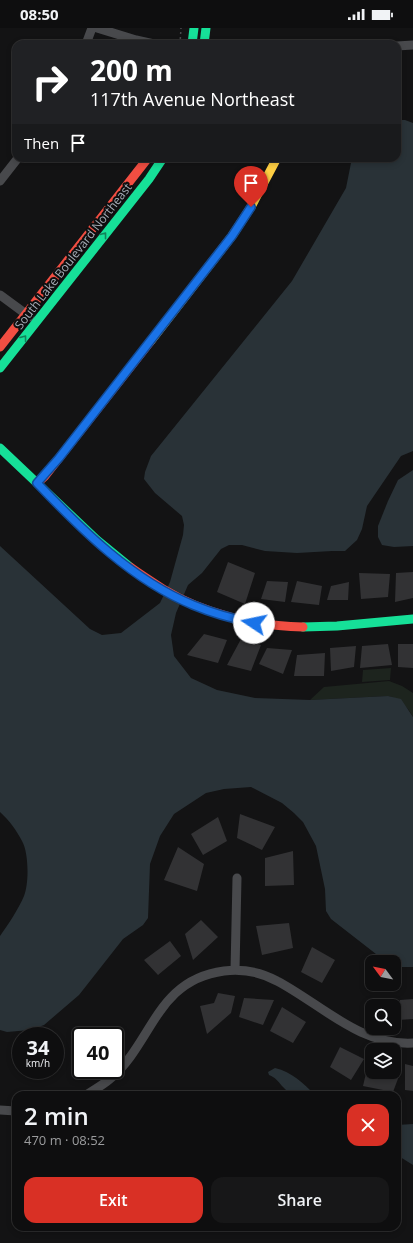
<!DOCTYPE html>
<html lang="en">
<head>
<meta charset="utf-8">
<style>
  :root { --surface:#0e0e0f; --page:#171718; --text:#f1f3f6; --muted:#9b9c9e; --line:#2e2e2f; --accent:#d93025 }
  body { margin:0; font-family:"Open Sans",sans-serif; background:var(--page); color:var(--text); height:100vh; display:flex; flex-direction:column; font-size:15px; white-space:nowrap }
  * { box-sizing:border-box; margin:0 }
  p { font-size:13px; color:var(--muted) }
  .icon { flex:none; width:22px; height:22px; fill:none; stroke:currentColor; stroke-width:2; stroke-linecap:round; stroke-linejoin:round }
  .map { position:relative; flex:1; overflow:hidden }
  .panel { position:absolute; left:12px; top:1063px; width:389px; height:140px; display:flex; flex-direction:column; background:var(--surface); border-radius:12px; box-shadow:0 2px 6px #0003,0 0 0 1px var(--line) }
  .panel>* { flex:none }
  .hud { position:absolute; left:12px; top:12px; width:389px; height:122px; border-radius:12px; box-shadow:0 2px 6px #0003,0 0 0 1px var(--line); background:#202124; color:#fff; overflow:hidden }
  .needle { width:26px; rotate:302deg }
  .controls { position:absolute; left:365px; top:927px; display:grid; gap:8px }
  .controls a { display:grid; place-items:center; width:36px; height:36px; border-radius:8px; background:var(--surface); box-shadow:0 2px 6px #0003,0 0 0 1px var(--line); font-size:20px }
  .speed { position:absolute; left:12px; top:999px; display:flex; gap:8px; font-size:20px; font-weight:700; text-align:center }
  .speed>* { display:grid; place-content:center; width:52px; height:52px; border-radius:50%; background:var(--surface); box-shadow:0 2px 6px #0003,0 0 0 1px var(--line); line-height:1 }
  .speed small { font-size:10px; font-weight:400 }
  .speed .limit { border:2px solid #111; border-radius:6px; background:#fff; color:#111 }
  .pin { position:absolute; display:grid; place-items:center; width:34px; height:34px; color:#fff; margin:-41px -17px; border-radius:50% 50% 50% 0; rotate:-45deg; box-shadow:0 0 4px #0007 }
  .pin .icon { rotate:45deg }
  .me { position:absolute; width:44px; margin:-22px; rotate:281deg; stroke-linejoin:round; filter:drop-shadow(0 0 3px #0008) }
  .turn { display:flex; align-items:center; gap:14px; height:84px; padding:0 12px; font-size:18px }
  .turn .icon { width:52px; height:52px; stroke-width:2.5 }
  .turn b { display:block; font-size:28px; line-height:34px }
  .then { display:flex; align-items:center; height:38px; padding:0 12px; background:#0003; gap:8px; font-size:15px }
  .round { display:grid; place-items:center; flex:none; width:42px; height:42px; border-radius:12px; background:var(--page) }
  .overview { display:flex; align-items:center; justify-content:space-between; height:68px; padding:0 12px }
  h1 { font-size:24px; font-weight:600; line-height:30px }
  .button { display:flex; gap:8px; margin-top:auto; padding:8px 12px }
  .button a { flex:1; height:46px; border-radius:12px; background:var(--accent); color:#fff; font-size:16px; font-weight:600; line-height:46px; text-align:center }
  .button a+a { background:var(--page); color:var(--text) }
  .status { display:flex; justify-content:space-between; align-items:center; height:28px; padding:0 20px; background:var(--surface); direction:ltr }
  .status svg { height:11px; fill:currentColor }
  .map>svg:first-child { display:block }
  .green { fill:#1d241e }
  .water { fill:#293237 }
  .building { fill:#323234 }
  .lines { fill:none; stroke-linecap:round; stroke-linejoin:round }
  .path { stroke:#494b4e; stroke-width:1.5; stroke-dasharray:2 3; stroke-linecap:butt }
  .street { stroke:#48494c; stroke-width:9 }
  .fast { stroke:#16e098; stroke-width:9 }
  .slow { stroke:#ffcf43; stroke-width:9 }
  .jam { stroke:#f24e42; stroke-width:9 }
  .oneway { stroke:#12825a }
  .route-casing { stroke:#114b97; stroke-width:10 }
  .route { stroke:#1a73e8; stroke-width:7 }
  .labels { text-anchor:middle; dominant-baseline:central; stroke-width:4; stroke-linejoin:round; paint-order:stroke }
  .street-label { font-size:12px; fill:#a4abb5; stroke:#0e0e0f }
</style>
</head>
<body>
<div class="status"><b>08:50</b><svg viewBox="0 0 49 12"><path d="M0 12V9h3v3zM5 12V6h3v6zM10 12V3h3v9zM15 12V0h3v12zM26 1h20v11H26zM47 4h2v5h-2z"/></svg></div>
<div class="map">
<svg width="413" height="1215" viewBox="0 0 413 1215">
  <rect width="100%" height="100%" fill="#131314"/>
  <path class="green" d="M391,640L390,652L362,654L363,642Z
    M389,653L402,658L413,665V689C408,679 399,670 388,668L310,672L324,659Z"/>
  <path class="water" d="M397,92H405L413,95V423L401,428L367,478L362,501L357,512L345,523H332L297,525L265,523L242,517H229L221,521L202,545L188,557L176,585L171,607L174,628L191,650L217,662L255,670L310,672L388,668L401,671L413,689V939H401L394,937V934C388,934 382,929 376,926L331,891L326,883L325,861L316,818L303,794L294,785L282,775L251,759L224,761L206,765L174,786L160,808L150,836L148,890L143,897L123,911L79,967L44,997L30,1002L7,1004L0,1002V908C8,897 19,880 24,868C29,856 29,825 22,813C17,803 9,792 0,784V518L90,601L102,607L121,605L160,575L170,554L183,507L184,497L182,488L155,465L144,451L145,444L151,428L292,253L346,160L352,130H397Z
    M413,442V518L394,519L382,517L378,509V498L388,473L398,452Z
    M275,1040C292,1044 303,1055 315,1067C309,1067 301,1068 295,1067C284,1065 279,1050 269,1047L268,1044Z
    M413,1096V1137L397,1127V1097Z"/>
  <path class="building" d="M228,534L255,545L245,576L217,564Z
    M413,544V570L395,574L396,545Z
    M359,545L390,546L388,569L361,571Z
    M267,553L288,554L285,574L261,571Z
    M297,553L322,558L319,577L291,574Z
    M349,554L348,572H327L331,558Z
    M204,606L227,612L218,635L187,627Z
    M241,611L261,617L251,643L227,637Z
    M388,616L392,637L360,640L362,618Z
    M398,616H413V640L398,639Z
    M356,618L354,639L331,643L330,620Z
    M267,620L292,622L283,646L259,636Z
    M325,625L324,648H294L297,627Z
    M240,786L275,799L262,822L237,810Z
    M218,789L227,813L203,827L191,806Z
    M178,819L204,836L197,863L164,852Z
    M293,823L294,857L265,858V830Z
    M201,892L218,909L193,932L185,906Z
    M289,895L293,920L262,927L256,898Z
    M170,913L181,928L158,947L144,932Z
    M312,919L335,932L322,955L301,944Z
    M218,965L235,968L231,985L207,1006L200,978L214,975Z
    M244,970L274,972L263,997L239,989Z
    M413,971V991L398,992L400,972Z
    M282,979L306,994L293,1015L270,1003Z
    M340,1019L364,1031L351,1052L330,1039Z
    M369,1033L372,1034V1044H383V1046L399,1048L393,1064L363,1058Z
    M405,1036L413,1038V1063L405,1062Z"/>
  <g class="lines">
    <path class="path" d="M180,16L181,0"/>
    <path class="street" d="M97,0L136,12L154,16
      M86,16L92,0
      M397,18L413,17
      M0,153L18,130
      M0,267L30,289
      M235,942L237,850
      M86,1067C94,1062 103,1057 111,1050C153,1014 156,952 224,943C242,941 261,944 277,953C321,976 360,1018 413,1015
      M0,1082L16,1083"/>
    <path class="fast" d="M192,16L194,0
      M204,16L206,0
      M0,340L149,151L163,130
      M0,420L97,512L130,539
      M303,599L337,598L413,591"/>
    <path class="slow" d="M150,314L232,208L251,179L277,130"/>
    <path class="jam" d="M0,319L148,130
      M37,455L45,448L150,314
      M130,539C141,547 152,554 163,561C204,586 255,598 303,599"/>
  </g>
  <defs><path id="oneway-chevron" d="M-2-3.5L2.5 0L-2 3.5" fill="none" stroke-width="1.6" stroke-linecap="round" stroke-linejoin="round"/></defs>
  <g class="oneway">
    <use href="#oneway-chevron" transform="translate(104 207) rotate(-52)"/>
    <use href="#oneway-chevron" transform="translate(24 310) rotate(-53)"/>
  </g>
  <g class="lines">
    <defs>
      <path id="route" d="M251,179L232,208L59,430L37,455C82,502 132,552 193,577C212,585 234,591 254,595"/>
    </defs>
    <use href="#route" class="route-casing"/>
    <use href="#route" class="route"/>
  </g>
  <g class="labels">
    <g class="street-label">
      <text transform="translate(73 228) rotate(-52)">South Lake Boulevard Northeast</text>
    </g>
  </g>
</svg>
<div class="controls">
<a><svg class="needle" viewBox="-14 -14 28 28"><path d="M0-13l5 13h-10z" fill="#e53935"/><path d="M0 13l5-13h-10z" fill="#9b9c9e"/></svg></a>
<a><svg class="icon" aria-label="search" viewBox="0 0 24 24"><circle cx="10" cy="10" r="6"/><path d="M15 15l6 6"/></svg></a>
<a><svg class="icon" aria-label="layers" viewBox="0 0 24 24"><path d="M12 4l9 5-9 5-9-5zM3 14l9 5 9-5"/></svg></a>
</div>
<div class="speed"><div>34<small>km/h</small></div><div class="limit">40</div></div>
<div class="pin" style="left:251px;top:179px;background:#d93025"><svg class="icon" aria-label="arrive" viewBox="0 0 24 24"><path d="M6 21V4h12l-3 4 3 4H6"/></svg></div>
<svg class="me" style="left:254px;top:595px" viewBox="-20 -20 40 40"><circle r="19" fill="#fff"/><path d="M0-13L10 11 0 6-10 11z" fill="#1a73e8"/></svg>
<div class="hud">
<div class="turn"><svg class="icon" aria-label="right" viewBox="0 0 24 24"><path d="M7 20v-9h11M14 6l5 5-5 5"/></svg><div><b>200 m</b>117th Avenue Northeast</div></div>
<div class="then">Then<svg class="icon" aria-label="arrive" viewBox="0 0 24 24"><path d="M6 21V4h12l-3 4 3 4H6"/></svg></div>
</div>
<section class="panel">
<div class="overview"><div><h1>2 min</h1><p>470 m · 08:52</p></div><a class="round" style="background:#d93025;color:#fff"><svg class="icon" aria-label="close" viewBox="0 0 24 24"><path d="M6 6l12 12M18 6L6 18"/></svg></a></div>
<div class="button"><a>Exit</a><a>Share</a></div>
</section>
</div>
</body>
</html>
